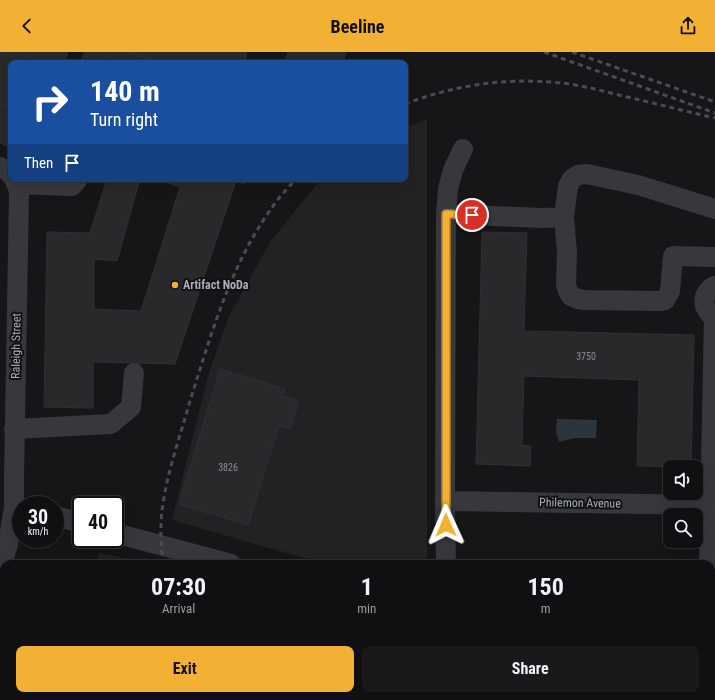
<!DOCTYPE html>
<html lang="en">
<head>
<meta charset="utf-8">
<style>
  :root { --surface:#101012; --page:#19191b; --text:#f1f3f6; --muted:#9c9d9f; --line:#303032; --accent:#f2b134 }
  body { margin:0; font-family:"Roboto Condensed",sans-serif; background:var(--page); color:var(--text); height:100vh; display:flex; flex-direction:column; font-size:15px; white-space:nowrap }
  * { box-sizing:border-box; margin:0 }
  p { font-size:13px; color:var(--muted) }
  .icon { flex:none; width:22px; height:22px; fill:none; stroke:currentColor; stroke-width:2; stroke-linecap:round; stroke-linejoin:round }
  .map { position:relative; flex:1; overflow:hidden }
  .details { position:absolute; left:0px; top:508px; width:715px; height:140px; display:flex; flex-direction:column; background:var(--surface); border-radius:12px 12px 0 0; box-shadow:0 4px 16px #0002,0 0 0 1px var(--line) }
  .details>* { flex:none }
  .banner { position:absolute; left:8px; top:8px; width:400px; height:122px; border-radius:8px; box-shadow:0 4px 16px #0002,0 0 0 1px var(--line); background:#1a4fa0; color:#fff; overflow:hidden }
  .fabs { position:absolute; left:663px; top:408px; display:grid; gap:8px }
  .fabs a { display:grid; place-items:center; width:40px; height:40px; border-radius:8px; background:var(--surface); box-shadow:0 4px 16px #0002,0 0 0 1px var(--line); font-size:20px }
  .speed { position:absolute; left:12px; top:444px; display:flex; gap:8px; font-size:20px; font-weight:700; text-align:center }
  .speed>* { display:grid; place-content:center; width:52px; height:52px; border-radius:50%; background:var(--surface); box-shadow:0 4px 16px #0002,0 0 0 1px var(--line); line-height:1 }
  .speed small { font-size:10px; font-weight:400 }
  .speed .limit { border:2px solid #111; border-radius:6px; background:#fff; color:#111 }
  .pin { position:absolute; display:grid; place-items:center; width:34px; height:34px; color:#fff; margin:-17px; border:2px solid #fff; border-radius:50%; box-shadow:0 1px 4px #0007 }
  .me { position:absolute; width:44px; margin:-22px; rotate:359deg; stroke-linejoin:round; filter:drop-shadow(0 0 3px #0008) }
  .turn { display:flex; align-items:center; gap:14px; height:84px; padding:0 16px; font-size:18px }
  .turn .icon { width:52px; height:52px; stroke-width:2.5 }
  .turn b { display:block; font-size:28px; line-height:34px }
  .then { display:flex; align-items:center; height:38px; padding:0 16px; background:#0003; gap:8px; font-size:15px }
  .eta { display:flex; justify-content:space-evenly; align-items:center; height:68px; text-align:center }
  .eta b { font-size:24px; font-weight:700; line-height:28px }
  .button { display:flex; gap:8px; margin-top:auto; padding:8px 16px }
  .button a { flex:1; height:46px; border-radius:8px; background:var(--accent); color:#111; font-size:16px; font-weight:700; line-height:46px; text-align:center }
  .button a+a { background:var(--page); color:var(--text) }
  header { display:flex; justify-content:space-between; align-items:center; height:52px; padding:0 16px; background:var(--accent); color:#111; font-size:18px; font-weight:700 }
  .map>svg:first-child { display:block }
  .built { fill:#222225 }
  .water { fill:#2c353c }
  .building { fill:#29292c; stroke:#303034 }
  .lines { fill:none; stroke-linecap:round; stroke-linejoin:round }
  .minor { stroke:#37383d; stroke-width:20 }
  .rail { stroke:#4a4c52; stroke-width:3; stroke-dasharray:5 4; stroke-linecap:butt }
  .route-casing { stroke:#9d7322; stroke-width:10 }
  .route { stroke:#f2b134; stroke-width:7 }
  .poi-dot { fill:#f2b134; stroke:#111113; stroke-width:1.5 }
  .labels { text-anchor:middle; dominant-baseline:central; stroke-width:4; stroke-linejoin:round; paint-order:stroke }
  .number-label { font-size:10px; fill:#888b94 }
  .poi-label { font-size:12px; font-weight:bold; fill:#a8adb8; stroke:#111113; text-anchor:start }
  .street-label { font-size:12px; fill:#a8adb8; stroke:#111113 }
</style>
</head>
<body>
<header><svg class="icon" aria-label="back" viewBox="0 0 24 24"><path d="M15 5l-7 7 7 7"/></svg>Beeline<svg class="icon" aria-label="share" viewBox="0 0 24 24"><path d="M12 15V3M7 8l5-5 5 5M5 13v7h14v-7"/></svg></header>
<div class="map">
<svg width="715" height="648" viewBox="0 0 715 648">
  <rect width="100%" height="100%" fill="#161618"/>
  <path class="built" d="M427,67V512H325L172,468L208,324L228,266L270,190L321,127H405V76Z
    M98,501L158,512H99Z
    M77,644H439V648H75Z"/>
  <path class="water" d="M557,367L597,368L596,386H575L559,390L556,381Z"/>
  <path class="building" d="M0,0H32L29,11H11V56L0,52Z
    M32,0H68L65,11H29Z
    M84,0H113L109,11H81Z
    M113,0H129L162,11H109Z
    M129,0H247L245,8L253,11H162Z
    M288,0H346L343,11H285Z
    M0,52L11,56V95L0,91Z
    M107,127H140L117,209L94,207V257L141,259L180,135L157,127H230L236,129L175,312L93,310V356L44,355L47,180L90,181Z
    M230,127H246L244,132Z
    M482,180L527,181L524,279L694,283L691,415L637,414L639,328L524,324L522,393L531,394L530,414L476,412Z
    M220,317L285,337L282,344L299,349L290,377L279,374L248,473L179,452Z"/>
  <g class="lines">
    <path class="minor" d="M0,115L9,120L11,123
      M16,132L72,134L78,127
      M446,162L542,166L564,165
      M715,205L673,204L670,239L665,248L661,249L585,248L578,247L571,244L568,239L566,233L567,200L564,165L568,134L572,127L578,123L587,122L638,133L715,157
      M714,265C701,257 701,240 715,234
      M14,377L111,372L131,355L134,321
      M445,449L715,453
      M55,464L81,471
      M115,481L231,512
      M446,512L445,449L446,162L448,137L453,118L463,97
      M709,512L714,265
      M0,515L4,505L8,492L14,455V427L19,140L16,129L14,127
      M454,644V648
      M612,648V644
      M707,648V644"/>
    <path class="rail" d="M544,0L715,61
      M572,0L715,50
      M405,52C455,33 507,25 561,31C582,33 602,39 623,44C654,51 684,59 715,66
      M163,512C161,494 160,476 162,458C167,420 180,385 190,349C211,283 230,214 271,157C278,146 287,137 296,127
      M184,644V648"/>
  </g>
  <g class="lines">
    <defs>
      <path id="route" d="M446,473V162L472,163"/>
    </defs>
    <use href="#route" class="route-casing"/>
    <use href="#route" class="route"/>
  </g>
  <circle class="poi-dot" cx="175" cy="233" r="4"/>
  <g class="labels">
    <g class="number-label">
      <text x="586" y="304">3750</text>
      <text x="228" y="415">3826</text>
    </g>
    <g class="poi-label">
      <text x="183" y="233">Artifact NoDa</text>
    </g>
    <g class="street-label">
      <text transform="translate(16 294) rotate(-89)">Raleigh Street</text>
      <text transform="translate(580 451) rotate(1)">Philemon Avenue</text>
    </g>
  </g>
</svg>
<div class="fabs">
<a><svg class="icon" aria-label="sound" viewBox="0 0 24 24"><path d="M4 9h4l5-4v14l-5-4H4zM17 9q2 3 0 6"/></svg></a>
<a><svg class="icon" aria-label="search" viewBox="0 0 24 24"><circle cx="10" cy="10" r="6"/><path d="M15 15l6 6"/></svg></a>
</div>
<div class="speed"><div>30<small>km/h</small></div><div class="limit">40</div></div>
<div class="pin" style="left:472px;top:163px;background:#d93025"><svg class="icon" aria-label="arrive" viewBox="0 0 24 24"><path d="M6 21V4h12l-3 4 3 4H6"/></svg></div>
<svg class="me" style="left:446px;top:473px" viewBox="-20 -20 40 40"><path d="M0-17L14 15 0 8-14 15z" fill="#f2b134" stroke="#fff" stroke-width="4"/></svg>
<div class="banner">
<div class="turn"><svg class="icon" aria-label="right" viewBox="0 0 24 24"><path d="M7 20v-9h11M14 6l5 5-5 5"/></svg><div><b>140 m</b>Turn right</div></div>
<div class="then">Then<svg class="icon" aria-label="arrive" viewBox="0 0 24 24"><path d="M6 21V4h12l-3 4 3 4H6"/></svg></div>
</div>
<section class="details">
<div class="eta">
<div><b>07:30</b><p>Arrival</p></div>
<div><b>1</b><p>min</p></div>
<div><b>150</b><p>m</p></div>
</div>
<div class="button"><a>Exit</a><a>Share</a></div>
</section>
</div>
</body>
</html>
